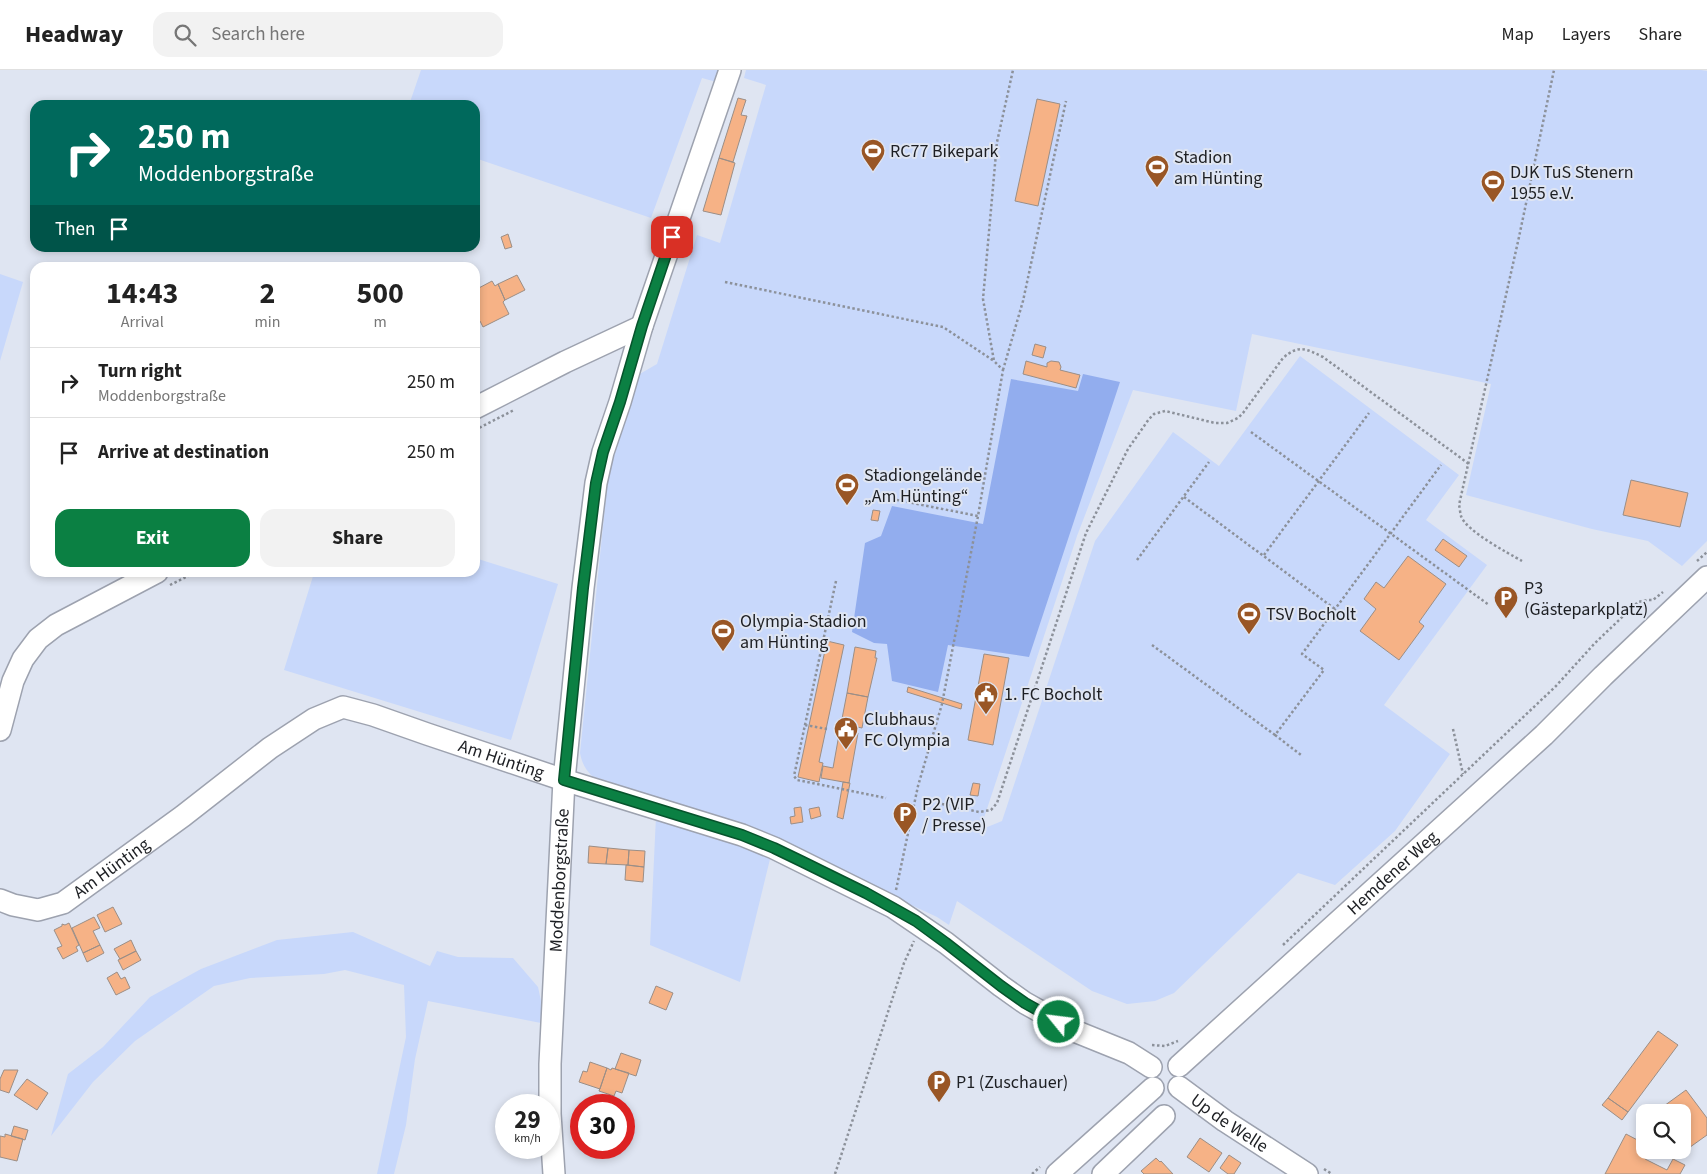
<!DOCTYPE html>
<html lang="en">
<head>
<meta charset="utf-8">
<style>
  :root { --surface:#fff; --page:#f2f2f2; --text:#222; --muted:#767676; --line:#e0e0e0; --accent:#0b8043 }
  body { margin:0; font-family:"Source Sans 3",sans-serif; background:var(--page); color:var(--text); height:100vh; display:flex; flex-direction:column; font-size:19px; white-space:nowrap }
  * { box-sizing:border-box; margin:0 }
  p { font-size:16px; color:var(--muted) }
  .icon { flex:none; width:28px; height:28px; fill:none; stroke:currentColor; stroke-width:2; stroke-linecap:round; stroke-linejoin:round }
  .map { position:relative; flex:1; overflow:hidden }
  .drawer { position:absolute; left:30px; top:192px; width:450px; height:315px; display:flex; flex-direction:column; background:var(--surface); border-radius:15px; box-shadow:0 2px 8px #0003 }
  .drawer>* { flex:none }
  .top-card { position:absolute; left:30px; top:30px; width:450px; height:152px; border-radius:15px; box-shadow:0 2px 8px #0003; background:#00695c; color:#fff; overflow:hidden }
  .buttons { position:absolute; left:1636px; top:1034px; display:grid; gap:10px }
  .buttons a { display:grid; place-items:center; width:55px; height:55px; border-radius:10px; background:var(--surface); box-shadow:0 2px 8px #0003; font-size:25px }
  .speed { position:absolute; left:495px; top:1024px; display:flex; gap:10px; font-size:25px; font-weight:700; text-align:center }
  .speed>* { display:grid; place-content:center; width:65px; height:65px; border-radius:50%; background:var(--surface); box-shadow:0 2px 8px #0003; line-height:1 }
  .speed small { font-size:12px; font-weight:400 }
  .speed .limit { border:8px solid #d22; background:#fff; color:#111 }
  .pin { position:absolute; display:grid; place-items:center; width:42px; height:42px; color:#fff; margin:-21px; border-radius:10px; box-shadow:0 2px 8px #0006 }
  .me { position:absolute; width:55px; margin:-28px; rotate:299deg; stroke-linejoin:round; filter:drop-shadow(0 0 4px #0008) }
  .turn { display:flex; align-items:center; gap:18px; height:105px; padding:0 25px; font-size:22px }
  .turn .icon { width:65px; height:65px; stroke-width:2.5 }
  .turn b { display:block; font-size:35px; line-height:42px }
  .then { display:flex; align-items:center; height:48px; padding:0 25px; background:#0003; gap:10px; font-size:19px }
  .eta { display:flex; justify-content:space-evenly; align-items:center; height:85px; text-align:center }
  .eta b { font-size:30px; font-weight:700; line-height:35px }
  .button { display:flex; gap:10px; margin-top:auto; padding:10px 25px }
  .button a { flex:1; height:58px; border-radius:15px; background:var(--accent); color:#fff; font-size:20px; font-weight:700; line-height:58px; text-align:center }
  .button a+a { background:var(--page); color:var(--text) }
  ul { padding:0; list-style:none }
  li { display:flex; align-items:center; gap:15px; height:70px; padding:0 25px; border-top:1px solid var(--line) }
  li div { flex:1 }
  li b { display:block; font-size:19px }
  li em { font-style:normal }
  header { display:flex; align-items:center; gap:30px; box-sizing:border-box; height:70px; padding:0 25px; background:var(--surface); border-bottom:1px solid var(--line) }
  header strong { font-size:24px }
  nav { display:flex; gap:28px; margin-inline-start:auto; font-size:18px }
  .search { width:350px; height:45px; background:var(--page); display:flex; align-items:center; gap:12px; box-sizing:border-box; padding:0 18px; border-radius:15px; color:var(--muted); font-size:19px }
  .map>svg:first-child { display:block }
  .green { fill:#c8d8fb }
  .forest { fill:#92adee }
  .building { fill:#f6b286; stroke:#9b8e86 }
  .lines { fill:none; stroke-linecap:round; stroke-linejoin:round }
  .minor-casing { stroke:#9da2af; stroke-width:24 }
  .path { stroke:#8c919a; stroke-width:2.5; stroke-dasharray:2.5 2.5; stroke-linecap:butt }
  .minor { stroke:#fff; stroke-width:21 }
  .route-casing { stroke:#07532c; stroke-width:12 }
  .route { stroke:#0b8043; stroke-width:9 }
  .labels { text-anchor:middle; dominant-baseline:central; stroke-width:4; stroke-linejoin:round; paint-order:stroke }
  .poi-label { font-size:18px; fill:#1d1f23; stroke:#dfe5f2; text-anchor:start }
  .street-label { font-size:18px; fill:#1d1f23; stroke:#dfe5f2 }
</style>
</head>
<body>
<header>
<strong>Headway</strong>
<div class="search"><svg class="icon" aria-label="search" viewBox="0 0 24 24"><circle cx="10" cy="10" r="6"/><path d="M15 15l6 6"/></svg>Search here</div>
<nav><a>Map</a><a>Layers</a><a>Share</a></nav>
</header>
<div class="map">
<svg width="1707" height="1104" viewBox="0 0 1707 1104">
  <rect width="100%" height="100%" fill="#dfe5f2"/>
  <path class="green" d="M421,0H724L720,13L702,8L651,148L475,88V35H409Z
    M746,0H1701L1707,1V471L1682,496L1648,471L1592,459L1466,425L1491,314L1252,264L1236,341L1133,320L1077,466L980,760L1002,751L1095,471L1173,362L1219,396L1300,286L1459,405L1426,450L1487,495L1384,635L1450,684L1395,761L1335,815L1298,803L1174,923L1155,931L1127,934L1092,921L957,831L949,855L937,847L746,758L592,706C585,699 582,693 580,683L608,407L638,305L657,294L697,165L720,173L766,15L744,8Z
    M0,204L23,212L0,291Z
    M475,488L558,514L511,670L284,600L314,503L475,502Z
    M656,746L771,785L740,912L650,875Z
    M353,862L430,896L437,881L458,887L513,888L538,917L546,954L428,931L415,989L406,1055L394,1104H377L406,967L404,915L345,900L324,904L250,908L214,916L135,971L93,1012L51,1066L68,1004L103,977L150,927L201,899L277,870Z"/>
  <path class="forest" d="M1083,304L1120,312L1029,587L948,575L938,622L892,611L887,574L874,573L852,562L865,473L881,466L892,436L983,454L1011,309L1078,321Z"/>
  <path class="building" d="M738,28L746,30L741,45L747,46L733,92L719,88Z
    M1037,29L1060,34L1038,136L1015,131Z
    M719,88L735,93L721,145L703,141Z
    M508,164L512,177L505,179L501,167Z
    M517,205L525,220L505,230L498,214Z
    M492,211L495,216L498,214L505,230L503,232L509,244L483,257L480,251L477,253L475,249V220Z
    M1035,274L1046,277L1043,288L1032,285Z
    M1026,291L1047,297V293L1051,291L1059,292L1061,297L1060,300L1080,305L1076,318L1023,304Z
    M1631,410L1688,423L1680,457L1623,445Z
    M873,440L880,441L878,451L871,450Z
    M1443,469L1467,486L1459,497L1435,480Z
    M1408,486L1446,514L1419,552L1424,556L1399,590L1360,561L1376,539L1364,529L1376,512L1384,518Z
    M827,571L844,575L819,692L823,693L819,712L798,707Z
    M855,577L876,581L875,588H877L868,627L847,623Z
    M984,584L1009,588L993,675L968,670Z
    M908,617L962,634L961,639L907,622Z
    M847,623L868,627L862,658L843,654L842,660L840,659Z
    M840,659L858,663L849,713L821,708L823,696L833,698Z
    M843,712L850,713L843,749L837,747Z
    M973,713L980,714L978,726L970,725Z
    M801,737L803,752L791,754L790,747L795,746L794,738Z
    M819,737L821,746L811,749L809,739Z
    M589,776L608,778L606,794L588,793Z
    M608,778L629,780L628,795L606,794Z
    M629,780L645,781L644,797L628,795Z
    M626,795L644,797L643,812L625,810Z
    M113,837L122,854L105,862L97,845Z
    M94,847L100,858L93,861L100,875L83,883L72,858Z
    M69,853L79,875L76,877L78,881L63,889L57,878L62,876L54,860L62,856V854L65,855Z
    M131,870L136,881L120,889L114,879Z
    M100,875L104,883L87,892L83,883Z
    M136,881L141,890L123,900L118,890Z
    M117,902L121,909L125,907L130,918L116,925L107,908Z
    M656,916L673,923L666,940L649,933Z
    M1658,961L1678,975L1628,1042L1608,1028Z
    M621,983L641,990L636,1006L615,999Z
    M590,992L607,998L600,1019L579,1012L583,1001L587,1002Z
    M607,998L611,1000L612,998L629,1003L622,1023L616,1021L614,1026L599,1021Z
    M4,1000H18L9,1023L0,1020V1009Z
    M27,1009L48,1023L37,1040L14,1025Z
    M1686,1020L1707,1048V1065L1686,1080L1682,1075V1042H1659L1657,1041Z
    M1608,1028L1628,1042L1622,1050L1602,1035Z
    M14,1056L28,1060L25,1070L11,1066Z
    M5,1064L23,1069L17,1091L0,1087V1066L5,1067Z
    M1626,1064L1645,1074V1080H1649L1645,1089L1667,1100L1673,1089L1685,1095L1680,1104H1605Z
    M1200,1068L1222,1083L1209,1102L1187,1087Z
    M1229,1085L1241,1093L1234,1104H1228L1220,1098Z
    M1156,1088L1160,1092L1161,1091L1173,1104H1144L1141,1101Z"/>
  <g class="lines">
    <defs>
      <g id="minor">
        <path d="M475,338L565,292L642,256"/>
        <path d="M0,660L13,611L23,589L38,569L56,555L157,502"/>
        <path id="s1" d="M0,830L13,835L38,840L63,833L183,746L270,678L314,649L343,637L373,645L427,664L564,710L742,765L774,778L893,837L946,873L1001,916L1025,933L1077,962L1129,983L1151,997"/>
        <path id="s2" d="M1179,996L1544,665L1603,606L1707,507"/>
        <path id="s3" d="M1179,1017L1225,1051L1307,1104"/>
        <path id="s4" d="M554,1104L550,1044V994L564,710L583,518L596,413L603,382L620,332L642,256L730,0"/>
        <path d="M1057,1104L1153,1018"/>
        <path d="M1103,1104L1164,1046"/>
      </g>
    </defs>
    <use href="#minor" class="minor-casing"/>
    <path class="path" d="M725,212L943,257L994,291
      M1003,300L1023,231L1066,31
      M475,360L514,340
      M1251,362L1489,535
      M882,427L978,446
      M1184,427L1335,539
      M1264,485L1369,343
      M1137,490L1209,392
      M1522,491C1508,483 1466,461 1461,446C1460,443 1460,438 1459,435L1519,167L1554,0
      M1697,491L1707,482
      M836,511L794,706L797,710L886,728
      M170,515L196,502
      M1152,575L1275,665L1324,600L1302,584L1441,395
      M805,655L827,659
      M1453,659L1463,704
      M1275,665L1301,685
      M942,734L979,742L991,740L997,733L1086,463L1128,379L1149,349L1154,344L1165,341L1215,353H1227L1238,348L1243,343L1283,288C1299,274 1306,279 1323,287L1469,394
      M896,820L918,716L942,634L978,446L1003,300L994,291L983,229L997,72L1013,0
      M1283,875L1556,616L1595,573L1638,532L1647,530H1653L1663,522
      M1152,975L1165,976L1178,971
      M1324,1099L1332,1104
      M835,1104L904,893L914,871
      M1032,1104L1040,1097"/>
    <use href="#minor" class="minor"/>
  </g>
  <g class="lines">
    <defs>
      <path id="route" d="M672,167L642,256L620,332L603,382L596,413L583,518L564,710L742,765L774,778L803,792L866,823L916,851L946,873L1001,916L1025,933L1059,952"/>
    </defs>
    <use href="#route" class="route-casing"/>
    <use href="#route" class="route"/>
  </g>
  <defs>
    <symbol id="stadium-pin" viewBox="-11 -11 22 30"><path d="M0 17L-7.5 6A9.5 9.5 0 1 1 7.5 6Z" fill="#995625" stroke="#dfe5f2"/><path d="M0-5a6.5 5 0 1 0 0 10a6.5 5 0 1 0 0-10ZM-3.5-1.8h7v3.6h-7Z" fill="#fff"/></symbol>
    <symbol id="parking-pin" viewBox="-11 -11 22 30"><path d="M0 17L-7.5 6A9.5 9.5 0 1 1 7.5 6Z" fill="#995625" stroke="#dfe5f2"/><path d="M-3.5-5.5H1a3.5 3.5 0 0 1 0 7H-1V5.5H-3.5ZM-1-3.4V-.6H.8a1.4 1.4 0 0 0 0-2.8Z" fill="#fff"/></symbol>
    <symbol id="civic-pin" viewBox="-11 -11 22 30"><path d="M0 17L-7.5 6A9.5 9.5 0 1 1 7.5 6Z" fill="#995625" stroke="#dfe5f2"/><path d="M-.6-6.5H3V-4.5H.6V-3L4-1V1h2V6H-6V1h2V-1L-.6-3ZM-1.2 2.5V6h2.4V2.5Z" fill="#fff"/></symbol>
  </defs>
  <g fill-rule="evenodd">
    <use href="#stadium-pin" x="859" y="67" width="28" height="38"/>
    <use href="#stadium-pin" x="1143" y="83" width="28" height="38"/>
    <use href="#stadium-pin" x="1479" y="98" width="28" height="38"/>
    <use href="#stadium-pin" x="833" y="401" width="28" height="38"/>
    <use href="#parking-pin" x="1492" y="514" width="28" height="38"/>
    <use href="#stadium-pin" x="1235" y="530" width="28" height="38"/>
    <use href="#stadium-pin" x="709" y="547" width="28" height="38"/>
    <use href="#civic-pin" x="972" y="610" width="28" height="38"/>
    <use href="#civic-pin" x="832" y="645" width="28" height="38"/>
    <use href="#parking-pin" x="891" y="730" width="28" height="38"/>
    <use href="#parking-pin" x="925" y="998" width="28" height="38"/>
  </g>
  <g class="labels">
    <g class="poi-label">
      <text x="890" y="81">RC77 Bikepark</text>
      <text x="1174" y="87">Stadion<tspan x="1174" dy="21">am Hünting</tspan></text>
      <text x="1510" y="102">DJK TuS Stenern<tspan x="1510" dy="21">1955 e.V.</tspan></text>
      <text x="864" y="405">Stadiongelände<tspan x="864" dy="21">„Am Hünting“</tspan></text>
      <text x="1524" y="518">P3<tspan x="1524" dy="21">(Gästeparkplatz)</tspan></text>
      <text x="1266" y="544">TSV Bocholt</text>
      <text x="740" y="551">Olympia-Stadion<tspan x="740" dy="21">am Hünting</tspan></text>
      <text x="1004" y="624">1. FC Bocholt</text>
      <text x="864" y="649">Clubhaus<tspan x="864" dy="21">FC Olympia</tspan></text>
      <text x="922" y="734">P2 (VIP<tspan x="922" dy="21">/ Presse)</tspan></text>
      <text x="956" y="1012">P1 (Zuschauer)</text>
    </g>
    <g class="street-label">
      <text stroke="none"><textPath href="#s1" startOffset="575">Am Hünting</textPath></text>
      <text stroke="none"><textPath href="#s1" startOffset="125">Am Hünting</textPath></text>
      <text stroke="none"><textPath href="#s2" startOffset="288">Hemdener Weg</textPath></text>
      <text stroke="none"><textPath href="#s4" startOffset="294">Moddenborgstraße</textPath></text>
      <text stroke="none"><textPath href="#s3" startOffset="62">Up de Welle</textPath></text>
    </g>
  </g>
</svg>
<div class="buttons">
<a><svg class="icon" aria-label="search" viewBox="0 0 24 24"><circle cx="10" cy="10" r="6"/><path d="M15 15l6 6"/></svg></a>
</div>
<div class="speed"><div>29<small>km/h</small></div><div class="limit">30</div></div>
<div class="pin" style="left:672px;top:167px;background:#d93025"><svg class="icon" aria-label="arrive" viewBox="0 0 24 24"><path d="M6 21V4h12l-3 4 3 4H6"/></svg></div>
<svg class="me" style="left:1059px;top:952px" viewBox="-20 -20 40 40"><circle r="17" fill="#0b8043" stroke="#fff" stroke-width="3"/><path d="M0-11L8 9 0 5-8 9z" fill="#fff"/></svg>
<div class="top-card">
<div class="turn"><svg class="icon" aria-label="right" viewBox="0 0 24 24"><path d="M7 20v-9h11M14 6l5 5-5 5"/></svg><div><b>250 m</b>Moddenborgstraße</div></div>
<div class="then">Then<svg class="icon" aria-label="arrive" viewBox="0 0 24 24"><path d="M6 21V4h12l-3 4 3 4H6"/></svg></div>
</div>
<section class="drawer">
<div class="eta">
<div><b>14:43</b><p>Arrival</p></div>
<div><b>2</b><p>min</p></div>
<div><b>500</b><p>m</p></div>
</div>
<ul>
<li><svg class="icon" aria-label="right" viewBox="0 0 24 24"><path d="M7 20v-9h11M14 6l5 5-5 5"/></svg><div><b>Turn right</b><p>Moddenborgstraße</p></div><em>250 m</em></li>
<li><svg class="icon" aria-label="arrive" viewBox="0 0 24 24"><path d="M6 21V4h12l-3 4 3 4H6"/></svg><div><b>Arrive at destination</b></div><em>250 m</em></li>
</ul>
<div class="button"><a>Exit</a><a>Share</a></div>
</section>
</div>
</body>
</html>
